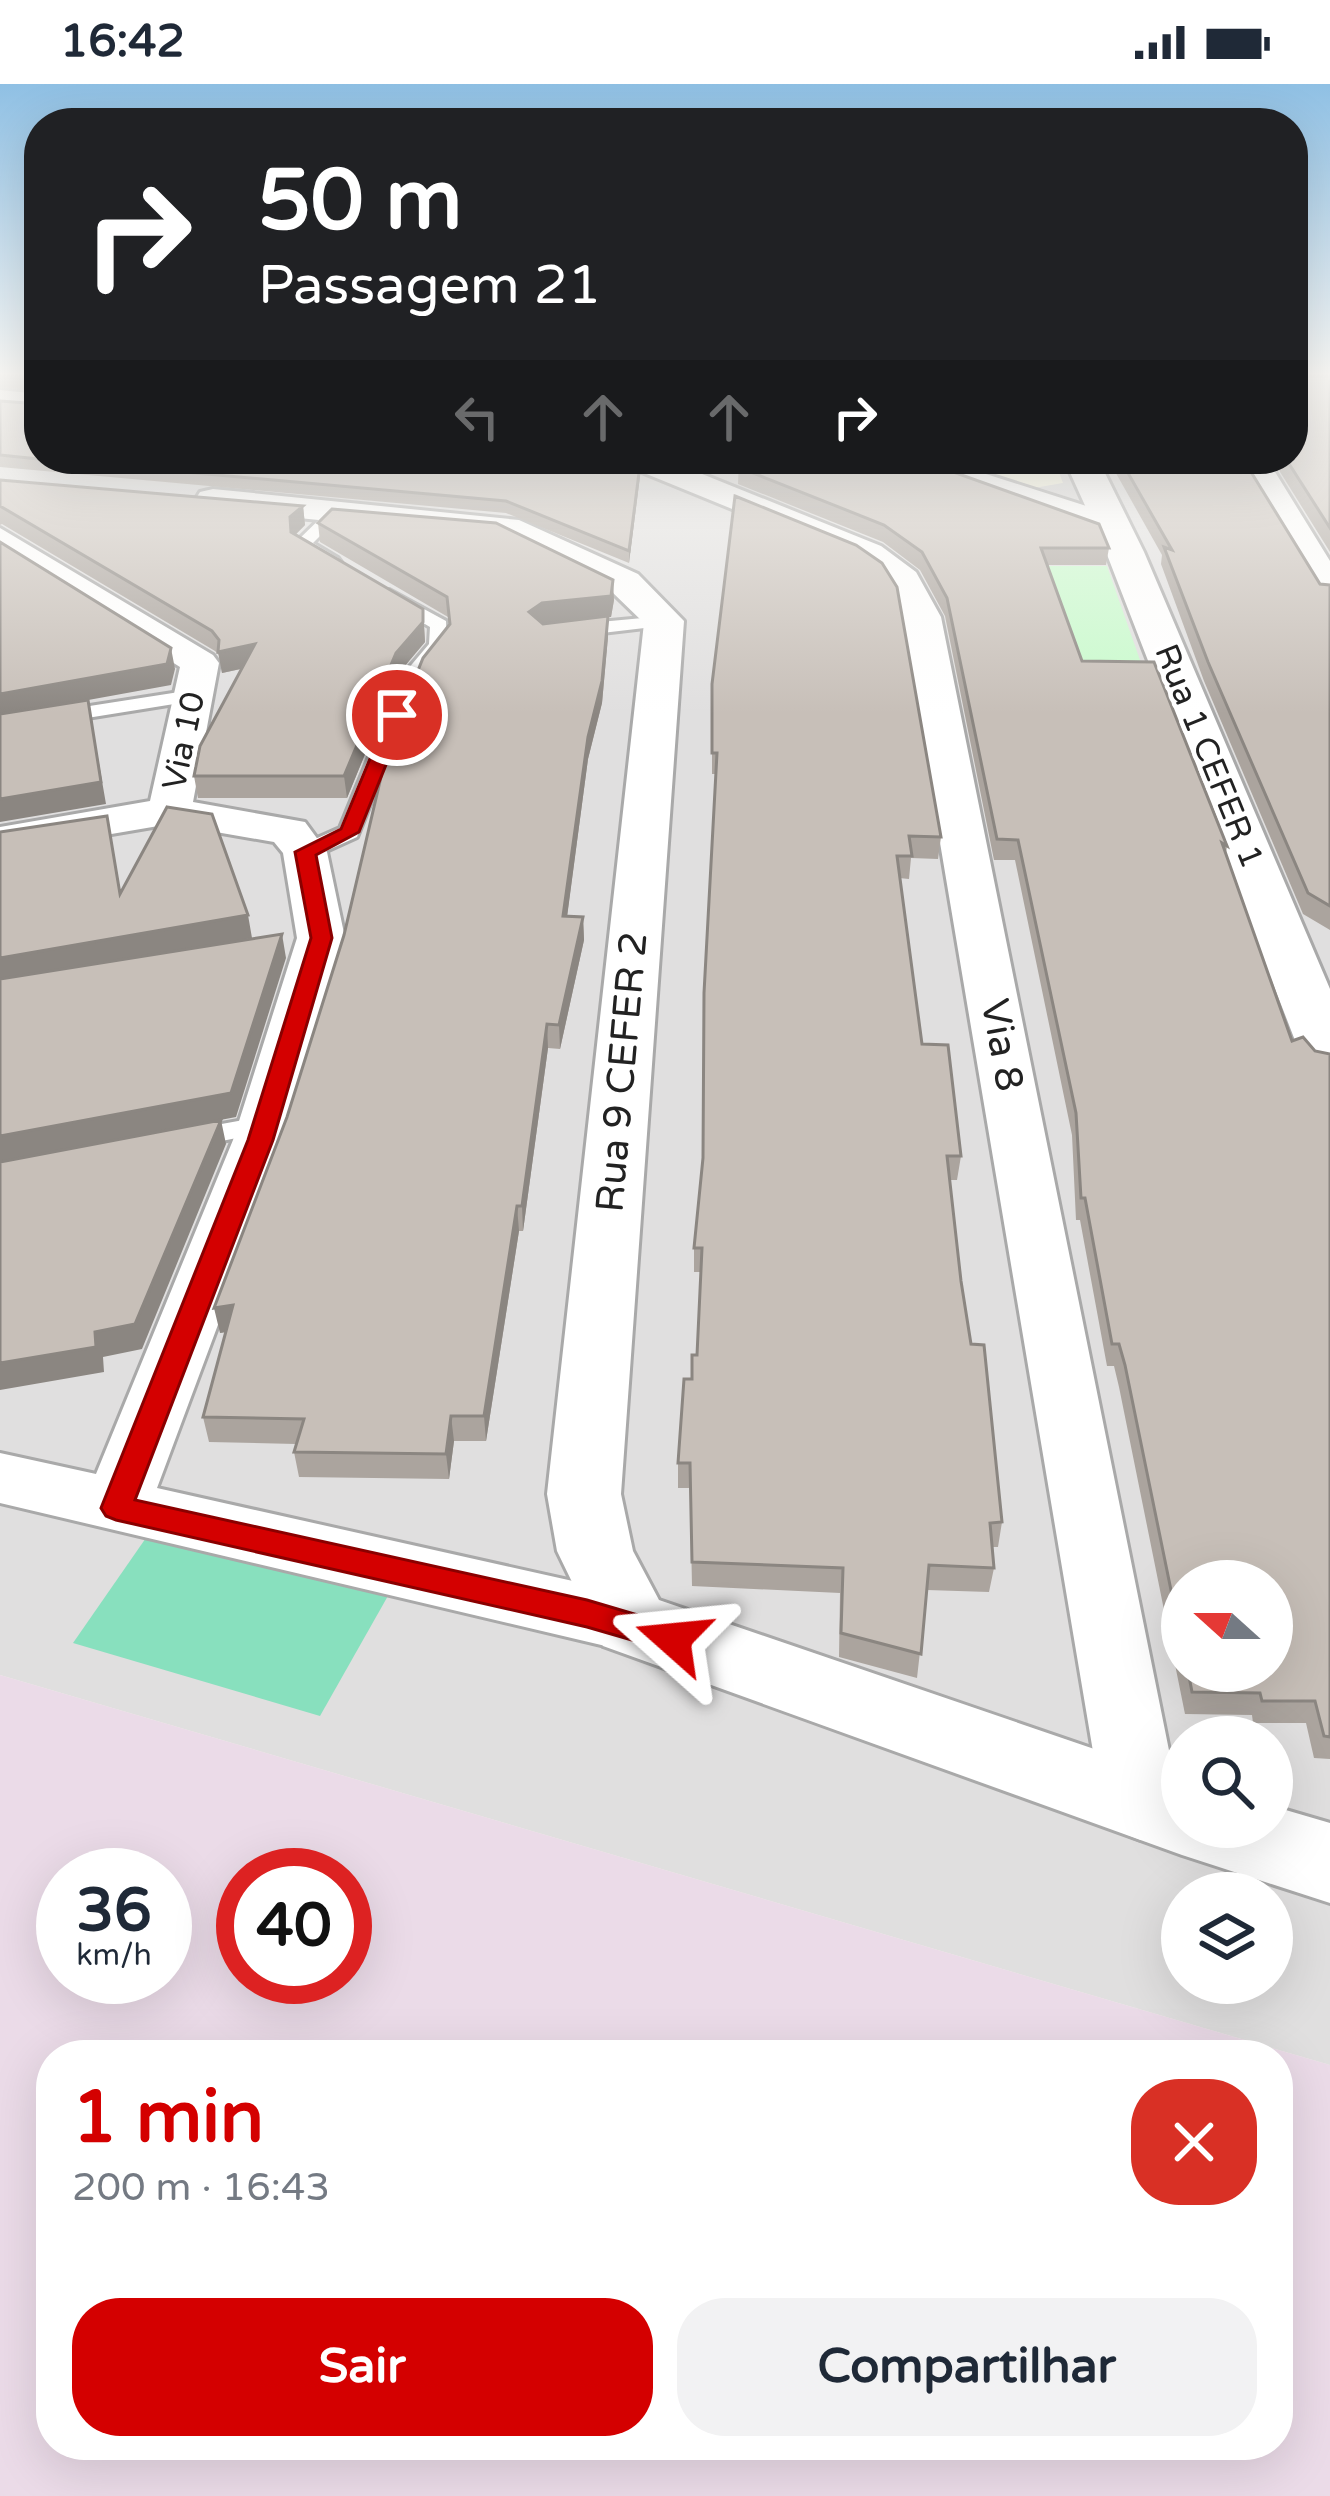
<!DOCTYPE html>
<html lang="pt">
<head>
<meta charset="utf-8">
<style>
  :root { --surface:#fff; --page:#f2f2f3; --text:#1f2937; --muted:#747a83; --accent:#d40000 }
  body { margin:0; font-family:"Varela Round",sans-serif; background:var(--page); color:var(--text); height:100vh; display:flex; flex-direction:column; font-size:45px; white-space:nowrap }
  * { box-sizing:border-box; margin:0 }
  p { font-size:39px; color:var(--muted) }
  .icon { flex:none; width:66px; height:66px; fill:none; stroke:currentColor; stroke-width:2; stroke-linecap:round; stroke-linejoin:round }
  .map { position:relative; flex:1; overflow:hidden }
  .side { position:absolute; left:36px; top:1956px; width:1257px; height:420px; display:flex; flex-direction:column; background:var(--surface); border-radius:48px; box-shadow:0 12px 48px #0002 }
  .side>* { flex:none }
  .top-card { position:absolute; left:24px; top:24px; width:1284px; height:366px; border-radius:48px; box-shadow:0 12px 48px #0002; background:#202124; color:#fff; overflow:hidden }
  .needle { width:78px; rotate:291deg }
  .fabs { position:absolute; left:1161px; top:1476px; display:grid; gap:24px }
  .fabs a { display:grid; place-items:center; width:132px; height:132px; border-radius:50%; background:var(--surface); box-shadow:0 12px 48px #0002; font-size:60px }
  .speed { position:absolute; left:36px; top:1764px; display:flex; gap:24px; font-size:60px; font-weight:700; text-align:center }
  .speed>* { display:grid; place-content:center; width:156px; height:156px; border-radius:50%; background:var(--surface); box-shadow:0 12px 48px #0002; line-height:1 }
  .speed small { font-size:30px; font-weight:400 }
  .speed .limit { border:18px solid #d22; background:#fff; color:#111 }
  .pin { position:absolute; display:grid; place-items:center; width:102px; height:102px; color:#fff; margin:-51px; border:6px solid #fff; border-radius:50%; box-shadow:0 3px 12px #0007 }
  .me { position:absolute; width:132px; margin:-66px; rotate:288deg; stroke-linejoin:round; filter:drop-shadow(0 0 9px #0008) }
  .turn { display:flex; align-items:center; gap:42px; height:252px; padding:0 36px; font-size:54px }
  .turn .icon { width:156px; height:156px; stroke-width:2.5 }
  .turn b { display:block; font-size:84px; line-height:102px }
  .lanes { display:flex; align-items:center; height:114px; padding:0 36px; background:#0003; justify-content:center; gap:60px; direction:ltr }
  .lanes .off { opacity:.35 }
  .round { display:grid; place-items:center; flex:none; width:126px; height:126px; border-radius:48px; background:var(--page) }
  .summary { display:flex; align-items:center; justify-content:space-between; height:204px; padding:0 36px }
  h1 { font-size:72px; font-weight:800; line-height:90px; color:var(--accent) }
  .primary-button { display:flex; gap:24px; margin-top:auto; padding:24px 36px }
  .primary-button a { flex:1; height:138px; border-radius:48px; background:var(--accent); color:#fff; font-size:48px; font-weight:800; line-height:138px; text-align:center }
  .primary-button a+a { background:var(--page); color:var(--text) }
  .status { display:flex; justify-content:space-between; align-items:center; height:84px; padding:0 60px; background:var(--surface); direction:ltr }
  .status svg { height:33px; fill:currentColor }
  .map>svg:first-child { display:block }
  .residential { fill:#e0dfdf; fill-rule:evenodd }
  .industrial { fill:#ebdbe8; fill-rule:evenodd }
  .education { fill:#ffffe5 }
  .park { fill:#c8facc }
  .pitch { fill:#88e0be }
  .lines { fill:none; stroke-linecap:round; stroke-linejoin:round }
  .service-casing { stroke:#a9a9a9; stroke-width:6 }
  .minor-casing { stroke:#a9a9a9; stroke-width:6 }
  .tertiary-casing { stroke:#a9a9a9; stroke-width:6 }
  .service { fill:#fff; fill-rule:evenodd }
  .minor { fill:#fff; fill-rule:evenodd }
  .tertiary { fill:#fff; fill-rule:evenodd }
  .wall { fill:#aba49e; fill-rule:evenodd }
  .shaded-wall { fill:#8b8681 }
  .building { fill:#c7bfb8; stroke:#8b8681; stroke-width:3 }
  .route { fill:#d40000; stroke:#8a0000; stroke-width:3 }
  .labels { text-anchor:middle; dominant-baseline:central; stroke-width:9; stroke-linejoin:round; paint-order:stroke }
  .far-street-label { font-size:33px; fill:#222; stroke:#fff }
  .street-label { font-size:39px; fill:#222; stroke:#fff }
</style>
</head>
<body>
<div class="status"><b>16:42</b><svg viewBox="0 0 49 12"><path d="M0 12V9h3v3zM5 12V6h3v6zM10 12V3h3v9zM15 12V0h3v12zM26 1h20v11H26zM47 4h2v5h-2z"/></svg></div>
<div class="map">
<svg width="1330" height="2412" viewBox="0 0 1330 2412">
  <rect width="100%" height="100%" fill="#f2efe9"/>
  <path class="residential" d="M0,292H39V375H1293L1330,292V1981L0,1591ZM1182,1497H1272V1587H1182ZM1182,1653H1272V1743H1182ZM1182,1809H1272V1899H1182Z"/>
  <path class="industrial" d="M0,1591L1330,1981V2412H0ZM63,1791H165V1893H63ZM243,1791H345V1893H243ZM51,1971H1278V2361H51Z"/>
  <path class="education" d="M943,375H1054L1063,399L1028,405Z"/>
  <path class="park" d="M1041,482H1107L1147,596L1075,595Z"/>
  <path class="pitch" d="M157,1438L393,1503L320,1632L73,1559Z"/>
  <g class="lines">
    <defs>
      <path id="service" d="M332,423L346,426L313,459L338,474L341,478L332,483L294,460Z
        M389,506L446,537L447,561L421,593L357,753L313,773H297V763L340,744L402,592L429,560L430,543L383,515L380,511Z
        M664,532L673,537L670,541L568,553L559,547L568,541Z
        M192,606L202,612L199,616L0,648V636Z
        M266,1032L276,1034L280,1040L276,1046L183,1065L169,1056L183,1047Z"/>
      <path id="minor" d="M0,306L39,310V328L0,324Z
        M622,375H665L881,462L916,488L941,533L1180,1721L1169,1745L1141,1756L1113,1745L1102,1721L900,521L884,495L857,476L627,382Z
        M891,375H939L1124,434L1129,441L1112,451L1100,448L896,382Z
        M1235,375H1267L1330,477V516L1317,513L1312,505Z
        M0,444L213,571L219,579L193,718L305,738L327,768L345,854L287,1056L157,1404L631,1510L656,1518L667,1539L656,1560L631,1568L0,1419V1369L96,1390L233,1056L297,854L283,769L274,758L170,740L0,769V743L150,717L180,583L0,469Z"/>
      <path id="tertiary" d="M1064,375H1098L1144,468L1330,905V989L1310,984L1301,972L1106,468Z
        M213,405L519,436L638,490L684,537L621,1410L633,1467L659,1516L1182,1695V1743H1272V1722L1330,1739V1819L1182,1771L603,1562L557,1467L547,1410L644,539L610,506L498,454L200,424L195,416L200,408Z"/>
    </defs>
    <use href="#service" class="service-casing"/>
    <use href="#minor" class="minor-casing"/>
    <use href="#tertiary" class="tertiary-casing"/>
    <use href="#service" class="service"/>
    <use href="#minor" class="minor"/>
    <use href="#tertiary" class="tertiary"/>
  </g>
  <path class="wall" d="M0,292H39V307L0,303Z
    M1330,292V468L1272,375H1293Z
    M0,317L640,381L629,479L506,429L0,383Z
    M739,375L1109,464L1106,481H1047L1082,577L1227,762L1226,769L1292,957L1315,967L1330,970V1675L1314,1674L1306,1639H1253L1252,1631L1185,1630L1119,1303L1114,1282H1107L1080,1136H1076L1072,1051L1015,776H994L945,532L920,486L883,458L738,400ZM1182,1497L1272,1587H1182Z
    M1108,375H1243L1320,500L1330,501V846L1303,830L1204,597L1161,480L1162,471Z
    M0,396L303,422L305,441L295,451L423,525L425,558L398,590L347,714H198L194,692L241,585L222,589L219,571L215,567L2,440L0,441Z
    M318,439L614,516L611,533H608V553L602,619L588,675L567,832L583,833L584,856L560,965L548,964L523,1147H519L486,1357H454L449,1395L299,1393L294,1368L296,1360L209,1358L203,1333L225,1248L220,1249L344,851L377,709L375,693L449,541L448,533L320,458Z
    M712,600L941,753L938,775L911,774L909,795L899,794L922,960L961,1072L957,1096H949L961,1197L1002,1438L998,1463H992L994,1484L989,1508L927,1506L917,1594L839,1573L840,1509L692,1502L690,1404H678V1379L697,1271L701,1188H694V1164L703,1078L716,690H712Z"/>
  <path class="shaded-wall" d="M640,381V392L629,479V467Z
    M303,422L305,441L293,453L294,468L290,433Z
    M613,496L614,516L611,533H608V553L602,619L588,675L564,856L543,540L529,528L542,519Z
    M423,525L425,558L398,590L347,714L344,692L396,569Z
    M255,560L258,581L222,589L218,568Z
    M171,564L175,585L171,601L0,632V610Z
    M88,616L106,720L0,738V715Z
    M248,831L252,854L0,898V874Z
    M583,833L584,856L560,965L559,941Z
    M282,850L286,874L236,1033L0,1078V1052Z
    M547,940L548,964L523,1147L522,1122Z
    M221,1036L226,1060L142,1265L103,1273L104,1288L0,1306V1279L95,1248Z
    M517,1122L519,1147L486,1357L484,1332Z
    M233,1221L238,1246L220,1249L214,1224Z
    M451,1332L454,1357L449,1395L446,1370Z"/>
  <path class="building" d="M0,292H39V296Z
    M1293,292H1330V444L1286,375H1293Z
    M0,317L39,320V375L0,371Z
    M40,375H627L640,381L629,467L506,417Z
    M739,375H917L1099,440L1109,464H1041L1082,577L1154,578L1227,762L1222,759L1292,957L1303,953L1315,967L1330,970V1653L1324,1652L1315,1617H1262L1260,1609L1192,1608L1188,1587H1272V1497H1182V1560L1125,1281L1119,1260H1112L1085,1114H1081L1076,1029L1018,756L997,755L947,514L922,468L884,441L738,383Z
    M1120,375H1243L1320,500L1330,501V822L1308,809L1208,578L1164,463L1172,466Z
    M0,396L303,422L290,433L291,448L423,525V538L396,569L344,692H194L200,662L255,560L218,568L219,556L212,547L0,422Z
    M735,412L856,461L882,479L897,503L941,753L909,752L912,772H897L922,960L948,961L961,1072H947L961,1197L971,1260L984,1261L1002,1438L990,1439L994,1484L929,1481L921,1570L841,1549L843,1484L692,1478L690,1379H678L684,1295H692V1271H697L702,1164H694L703,1074L704,909L717,669H712V600Z
    M332,425L496,439L613,496L611,512L542,519L529,528L543,540L608,532L602,597L588,653L563,832L583,833L559,941L547,940L522,1122H517L484,1332H451L446,1370L294,1368L304,1335L203,1333L233,1221L214,1224L287,1033L344,851L381,693H375L423,574L450,540L447,513L318,439Z
    M0,458L171,564L167,580L0,610Z
    M88,616L101,698L0,715V630Z
    M167,723L212,730L248,831L0,874V748L107,732L120,810Z
    M282,850L231,1009L0,1052V895Z
    M221,1036L135,1240L95,1248L96,1263L0,1279V1078Z"/>
  <linearGradient id="sky" x2="0" y2="1"><stop stop-color="#8fc0e4"/><stop offset="0.46" stop-color="#f9f8f5"/><stop offset="1" stop-color="#f9f8f5" stop-opacity="0"/></linearGradient>
  <rect width="1330" height="630" fill="url(#sky)"/>
  <path class="route" d="M397,625L406,631L359,748L316,771L332,854L273,1056L135,1416L587,1516L685,1545L690,1555L685,1564L673,1568L587,1543L116,1436L106,1432L101,1424L248,1056L311,854L295,768L341,745L388,631Z"/>
  <g class="labels">
    <g class="far-street-label">
      <text transform="translate(184 657) rotate(-78)">Via 10</text>
      <text transform="translate(1209 672) rotate(68)">Rua 1 CEFER 1</text>
    </g>
    <g class="street-label">
      <text transform="translate(1002 961) rotate(80)">Via 8</text>
      <text transform="translate(622 988) rotate(-85)">Rua 9 CEFER 2</text>
    </g>
  </g>
</svg>
<div class="fabs">
<a><svg class="needle" viewBox="-14 -14 28 28"><path d="M0-13l5 13h-10z" fill="#e53935"/><path d="M0 13l5-13h-10z" fill="#747a83"/></svg></a>
<a><svg class="icon" aria-label="search" viewBox="0 0 24 24"><circle cx="10" cy="10" r="6"/><path d="M15 15l6 6"/></svg></a>
<a><svg class="icon" aria-label="layers" viewBox="0 0 24 24"><path d="M12 4l9 5-9 5-9-5zM3 14l9 5 9-5"/></svg></a>
</div>
<div class="speed"><div>36<small>km/h</small></div><div class="limit">40</div></div>
<div class="pin" style="left:397px;top:631px;background:#d93025"><svg class="icon" aria-label="arrive" viewBox="0 0 24 24"><path d="M6 21V4h12l-3 4 3 4H6"/></svg></div>
<svg class="me" style="left:673px;top:1555px" viewBox="-20 -20 40 40"><path d="M0-17L14 15 0 8-14 15z" fill="#d40000" stroke="#fff" stroke-width="4"/></svg>
<div class="top-card">
<div class="turn"><svg class="icon" aria-label="right" viewBox="0 0 24 24"><path d="M7 20v-9h11M14 6l5 5-5 5"/></svg><div><b>50 m</b>Passagem 21</div></div>
<div class="lanes"><svg class="icon off" aria-label="left" viewBox="0 0 24 24"><path d="M17 20v-9H6M10 6l-5 5 5 5"/></svg><svg class="icon off" aria-label="ahead" viewBox="0 0 24 24"><path d="M12 20V5M6 11l6-6 6 6"/></svg><svg class="icon off" aria-label="ahead" viewBox="0 0 24 24"><path d="M12 20V5M6 11l6-6 6 6"/></svg><svg class="icon" aria-label="right" viewBox="0 0 24 24"><path d="M7 20v-9h11M14 6l5 5-5 5"/></svg></div>
</div>
<section class="side">
<div class="summary"><div><h1>1 min</h1><p>200 m · 16:43</p></div><a class="round" style="background:#d93025;color:#fff"><svg class="icon" aria-label="close" viewBox="0 0 24 24"><path d="M6 6l12 12M18 6L6 18"/></svg></a></div>
<div class="primary-button"><a>Sair</a><a>Compartilhar</a></div>
</section>
</div>
</body>
</html>
